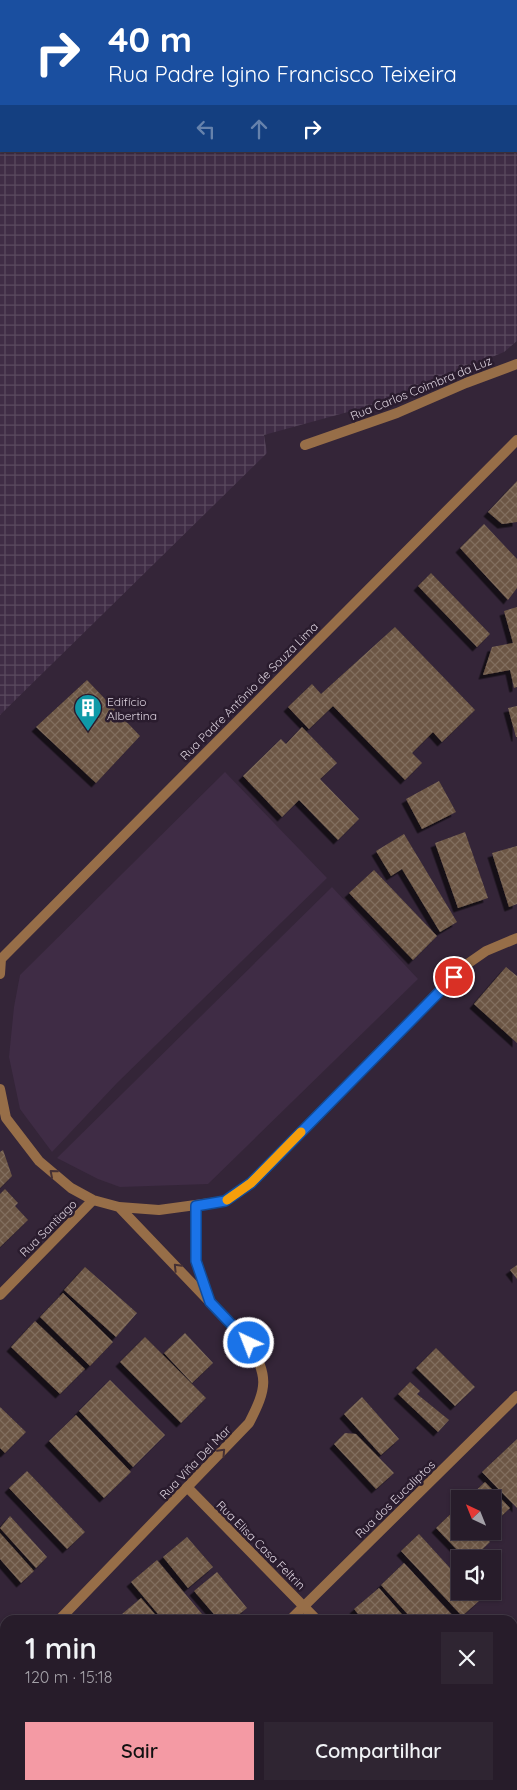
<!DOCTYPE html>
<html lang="pt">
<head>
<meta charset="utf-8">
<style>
  :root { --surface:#271c2a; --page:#2f2532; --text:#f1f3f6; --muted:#a4a1a8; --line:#433a47; --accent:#f49aa4 }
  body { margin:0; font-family:Quicksand,sans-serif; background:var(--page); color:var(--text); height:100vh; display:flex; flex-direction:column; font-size:19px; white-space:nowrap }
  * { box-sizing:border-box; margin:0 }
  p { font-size:16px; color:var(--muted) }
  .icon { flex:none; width:28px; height:28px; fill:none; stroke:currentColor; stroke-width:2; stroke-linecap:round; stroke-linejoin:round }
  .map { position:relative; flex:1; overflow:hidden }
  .drawer { position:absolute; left:0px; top:1615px; width:518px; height:175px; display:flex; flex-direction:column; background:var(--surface); border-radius:15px 15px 0 0; box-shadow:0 1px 4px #0004,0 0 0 1px var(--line) }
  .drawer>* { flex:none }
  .guide { position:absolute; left:0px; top:0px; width:518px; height:152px; box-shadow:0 1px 4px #0004,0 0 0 1px var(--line); background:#1a4fa0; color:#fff; overflow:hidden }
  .needle { width:32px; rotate:317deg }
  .buttons { position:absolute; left:451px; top:1490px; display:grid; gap:10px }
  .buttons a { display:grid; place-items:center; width:50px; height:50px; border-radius:0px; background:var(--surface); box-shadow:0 1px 4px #0004,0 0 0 1px var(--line); font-size:25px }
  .pin { position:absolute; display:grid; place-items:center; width:42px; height:42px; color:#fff; margin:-21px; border:2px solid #fff; border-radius:50%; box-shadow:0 1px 5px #0007 }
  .me { position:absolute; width:55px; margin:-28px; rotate:317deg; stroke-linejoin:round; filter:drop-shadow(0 0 4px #0008) }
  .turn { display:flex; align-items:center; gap:18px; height:105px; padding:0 25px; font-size:22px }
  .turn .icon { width:65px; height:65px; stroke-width:2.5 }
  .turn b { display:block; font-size:35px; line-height:42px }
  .lanes { display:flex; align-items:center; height:48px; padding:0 25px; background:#0003; justify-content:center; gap:25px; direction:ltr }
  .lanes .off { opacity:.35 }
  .round { display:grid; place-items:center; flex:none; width:52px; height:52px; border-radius:0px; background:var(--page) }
  .headline { display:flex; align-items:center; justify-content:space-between; height:85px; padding:0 25px }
  h1 { font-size:30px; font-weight:600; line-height:38px }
  .button { display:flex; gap:10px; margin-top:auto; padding:10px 25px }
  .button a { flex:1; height:58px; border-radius:0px; background:var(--accent); color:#111; font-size:20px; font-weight:600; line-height:58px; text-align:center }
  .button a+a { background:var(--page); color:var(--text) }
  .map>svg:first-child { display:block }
  .built { fill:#3f2c45 }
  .industrial { fill:url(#industrial-grid); fill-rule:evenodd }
  .building { fill:url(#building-cross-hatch); filter:url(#shadow) }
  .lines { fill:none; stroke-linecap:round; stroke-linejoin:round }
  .minor { stroke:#976e48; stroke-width:10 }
  .oneway { stroke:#453034 }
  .route-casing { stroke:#114b97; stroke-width:12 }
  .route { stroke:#1a73e8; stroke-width:9 }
  .slow { stroke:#f59e0b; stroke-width:9 }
  .labels { text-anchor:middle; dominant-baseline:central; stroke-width:5; stroke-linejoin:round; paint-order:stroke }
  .street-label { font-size:12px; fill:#ddd3df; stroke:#2a1c2e }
  .poi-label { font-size:12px; fill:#ddd3df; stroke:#2a1c2e; text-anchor:start }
</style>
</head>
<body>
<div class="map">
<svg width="517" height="1790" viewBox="0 0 517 1790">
  <defs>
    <pattern id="industrial-grid" width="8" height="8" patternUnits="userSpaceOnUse" patternTransform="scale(1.25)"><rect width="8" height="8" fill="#3f2c45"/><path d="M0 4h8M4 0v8" fill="none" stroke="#5a4a5f"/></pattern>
    <pattern id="building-cross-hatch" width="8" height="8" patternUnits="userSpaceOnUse" patternTransform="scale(1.25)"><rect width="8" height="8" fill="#6c5744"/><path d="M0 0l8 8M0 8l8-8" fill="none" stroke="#816e5f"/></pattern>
    <filter id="shadow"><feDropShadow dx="-4.5" dy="4.5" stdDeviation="0" flood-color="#0009"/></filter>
  </defs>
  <rect width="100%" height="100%" fill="#342538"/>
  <path class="built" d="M225,772L327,878L117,1083L52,1152L20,1109L9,1057L14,1007L20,975Z
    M332,887L418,979L208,1184L120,1187L98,1179L57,1158Z"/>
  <path class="industrial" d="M0,0H517V341L504,352L377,404L264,435L267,453L0,715ZM1,1H516V151H1Z"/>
  <path class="building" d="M517,481V522L502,524L488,512Z
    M484,524L517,559V588L508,600L460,548Z
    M431,573L490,634L477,647L418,586Z
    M517,607V687L514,688L510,670L483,675L492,647L513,643L504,611Z
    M395,627L475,710L442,742L433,732L412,753L422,763L405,780L333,706L309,729L288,707L312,684L321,694Z
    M87,680L140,736L96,783L36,727Z
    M517,706V737H516L508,708Z
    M302,727L337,763L320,779L359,819L338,840L299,800L282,817L243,776L281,739L286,744Z
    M439,781L456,812L422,829L406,799Z
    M465,832L488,898L458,908L435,843Z
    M404,834L457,922L440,932L402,869L391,876L376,851Z
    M517,846V904L509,907L492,853Z
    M374,870L437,936L413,960L349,893Z
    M506,967L517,976V1043L474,1004Z
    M3,1150L12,1176L0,1188V1152Z
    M5,1189L18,1203L15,1206L28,1220L0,1247V1194Z
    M517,1265V1279L510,1270Z
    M85,1267L137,1313L116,1337L64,1290Z
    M63,1293L113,1342L90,1366L40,1317Z
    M35,1321L85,1369L60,1394L11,1347Z
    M185,1333L213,1363L192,1383L164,1353Z
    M145,1337L206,1398L181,1423L120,1362Z
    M436,1348L475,1387L455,1406L416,1368Z
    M110,1380L165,1435L133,1467L79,1411Z
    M410,1382L420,1391L417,1394L449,1420L438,1432L398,1394Z
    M362,1397L399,1439L381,1455L344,1414Z
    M0,1407L26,1432L5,1453L0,1448Z
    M76,1415L131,1472L104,1498L49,1441Z
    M345,1433L356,1434L394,1473L376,1489L334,1444Z
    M517,1439V1508L482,1472Z
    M27,1471L85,1532L67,1549L9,1488Z
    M485,1482L510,1508L492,1525V1499H467Z
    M457,1508L460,1511V1531H480L490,1542L472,1559H466L436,1528Z
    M10,1516L47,1557L36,1568L0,1528Z
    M0,1533L34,1571L21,1583L0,1559Z
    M419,1534L460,1579V1591H472L480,1600L462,1616L401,1551Z
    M187,1537L213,1567L188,1588L163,1557Z
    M157,1560L207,1620H163L131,1582Z
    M404,1563L454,1617L450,1620H413L381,1585Z
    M217,1572L247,1608L232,1620H219L194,1591Z
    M379,1588L407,1620H363L354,1609Z
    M141,1598L160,1620H115Z
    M512,1657L517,1661V1672L512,1676Z
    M517,1690V1764L512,1759V1695Z
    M221,1785H255L260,1790H226Z
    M360,1785H405L400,1790H355Z"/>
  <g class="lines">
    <path class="minor" d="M305,445L397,413L466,383L517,364
      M0,960L517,440
      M0,974L1,959
      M0,1089L6,1118L39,1161L71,1188L93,1200L119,1207L159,1210L225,1201L251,1183L463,967L486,951L517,938
      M196,1206V1261L209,1299
      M0,1295L93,1200
      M188,1488L317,1620
      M59,1620L249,1423C267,1388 269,1377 249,1343L119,1207
      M290,1620L517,1396
      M0,1680L5,1675
      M0,1759L5,1764
      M24,1785L29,1790
      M478,1785L483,1790
      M124,1790L129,1785"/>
  </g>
  <defs><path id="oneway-chevron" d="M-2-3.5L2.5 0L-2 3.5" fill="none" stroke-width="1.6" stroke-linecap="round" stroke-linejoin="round" transform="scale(1.25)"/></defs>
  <g class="oneway">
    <use href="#oneway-chevron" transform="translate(53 1173) rotate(-139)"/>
    <use href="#oneway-chevron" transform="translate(177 1267) rotate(-134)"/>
    <use href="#oneway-chevron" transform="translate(222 1452) rotate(-47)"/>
  </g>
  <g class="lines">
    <defs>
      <path id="route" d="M249,1343L210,1302L196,1261V1206L225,1201L251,1183L454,977"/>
    </defs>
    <use href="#route" class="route-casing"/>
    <use href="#route" class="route"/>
    <path class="slow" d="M227,1200L251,1183L301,1132"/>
  </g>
  <defs>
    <symbol id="building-pin" viewBox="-11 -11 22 30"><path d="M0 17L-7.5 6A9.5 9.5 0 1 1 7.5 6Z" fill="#0f9aa8" stroke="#2a1c2e"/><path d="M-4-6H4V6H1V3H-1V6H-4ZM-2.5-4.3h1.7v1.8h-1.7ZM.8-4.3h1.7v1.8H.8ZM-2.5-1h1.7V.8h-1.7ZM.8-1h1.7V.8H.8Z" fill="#fff"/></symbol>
  </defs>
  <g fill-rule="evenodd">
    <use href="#building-pin" x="72" y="692" width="32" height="43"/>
  </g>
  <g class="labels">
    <g class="street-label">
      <text transform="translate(421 388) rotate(-22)">Rua Carlos Coimbra da Luz</text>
      <text transform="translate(249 691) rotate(-45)">Rua Padre Antônio de Souza Lima</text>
      <text transform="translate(48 1228) rotate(-45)">Rua Santiago</text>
      <text transform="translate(195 1462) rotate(-46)">Rua Viña Del Mar</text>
      <text transform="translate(395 1499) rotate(-44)">Rua dos Eucaliptos</text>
      <text transform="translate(261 1545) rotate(45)">Rua Elisa Casa Feltrin</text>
    </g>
    <g class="poi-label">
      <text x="107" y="701">Edifício<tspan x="107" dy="14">Albertina</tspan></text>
    </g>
  </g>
</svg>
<div class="buttons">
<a><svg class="needle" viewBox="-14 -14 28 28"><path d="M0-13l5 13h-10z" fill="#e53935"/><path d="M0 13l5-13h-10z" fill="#a4a1a8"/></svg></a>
<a><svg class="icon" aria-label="sound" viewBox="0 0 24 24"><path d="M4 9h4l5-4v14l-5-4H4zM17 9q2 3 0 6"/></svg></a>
</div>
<div class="pin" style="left:454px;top:977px;background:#d93025"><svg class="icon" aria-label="arrive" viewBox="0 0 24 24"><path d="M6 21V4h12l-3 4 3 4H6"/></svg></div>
<svg class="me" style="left:249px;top:1343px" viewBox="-20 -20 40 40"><circle r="17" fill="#1a73e8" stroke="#fff" stroke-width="3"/><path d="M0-11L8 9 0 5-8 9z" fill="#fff"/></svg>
<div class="guide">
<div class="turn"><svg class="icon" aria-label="right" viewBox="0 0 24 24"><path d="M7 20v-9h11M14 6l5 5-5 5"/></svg><div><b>40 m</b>Rua Padre Igino Francisco Teixeira</div></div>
<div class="lanes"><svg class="icon off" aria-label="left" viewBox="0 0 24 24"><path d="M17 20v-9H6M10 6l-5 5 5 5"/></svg><svg class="icon off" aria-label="ahead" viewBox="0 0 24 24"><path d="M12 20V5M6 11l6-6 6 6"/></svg><svg class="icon" aria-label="right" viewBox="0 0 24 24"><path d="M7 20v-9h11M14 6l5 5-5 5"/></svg></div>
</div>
<section class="drawer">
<div class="headline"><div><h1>1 min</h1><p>120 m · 15:18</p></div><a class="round"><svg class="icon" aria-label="close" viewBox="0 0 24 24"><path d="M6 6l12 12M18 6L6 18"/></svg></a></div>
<div class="button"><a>Sair</a><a>Compartilhar</a></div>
</section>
</div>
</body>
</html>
